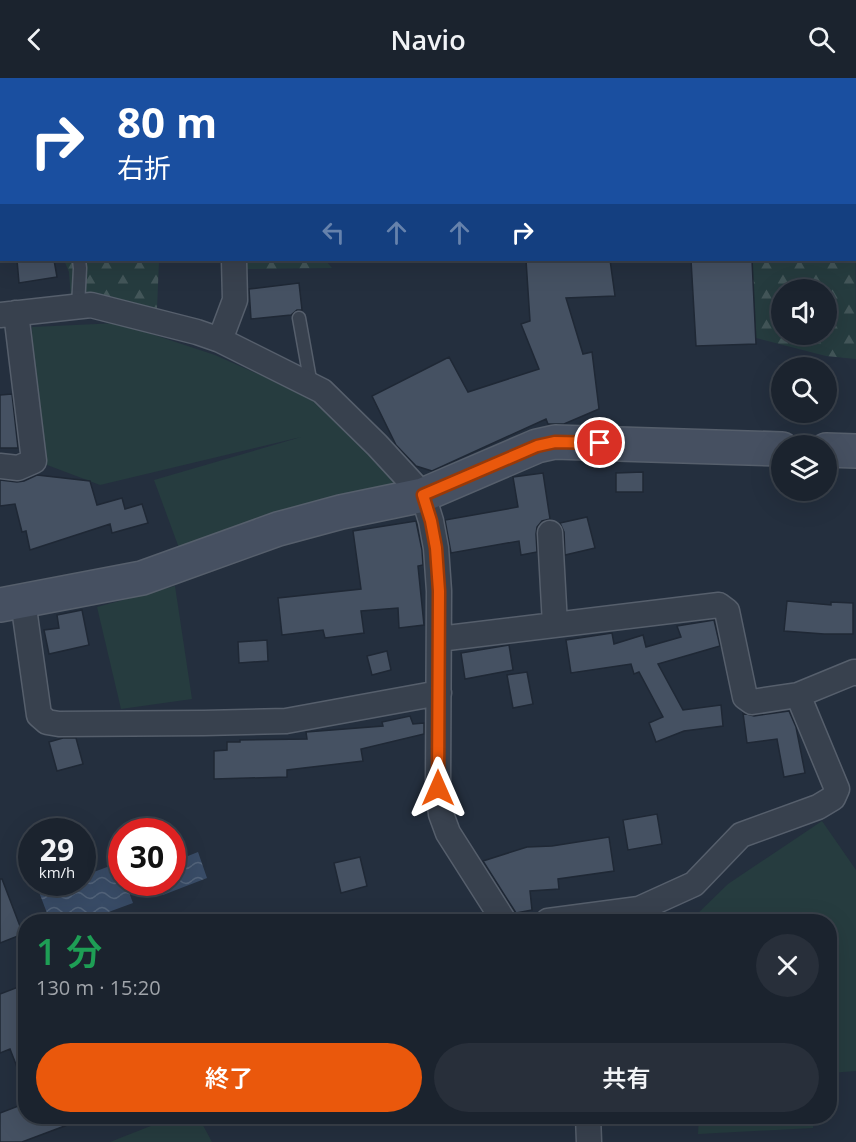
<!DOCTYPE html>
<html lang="ja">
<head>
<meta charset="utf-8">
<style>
  :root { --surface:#1b232e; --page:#282f3a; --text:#f1f3f6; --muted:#a0a4aa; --line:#39404a; --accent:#ea580c }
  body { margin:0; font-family:"Open Sans","Noto Sans JP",sans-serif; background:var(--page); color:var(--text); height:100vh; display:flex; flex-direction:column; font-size:22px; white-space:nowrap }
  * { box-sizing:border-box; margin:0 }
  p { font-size:20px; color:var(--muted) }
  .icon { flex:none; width:33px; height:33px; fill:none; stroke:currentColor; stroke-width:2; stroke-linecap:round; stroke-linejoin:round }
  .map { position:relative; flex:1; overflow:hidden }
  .drawer { position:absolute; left:18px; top:836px; width:819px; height:210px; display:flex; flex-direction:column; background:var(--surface); border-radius:24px; box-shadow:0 6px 24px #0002,0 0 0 2px var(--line) }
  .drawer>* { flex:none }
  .guide { position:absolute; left:0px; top:0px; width:856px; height:183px; box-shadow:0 6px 24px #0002,0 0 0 2px var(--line); background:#1a4fa0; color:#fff; overflow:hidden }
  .buttons { position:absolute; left:771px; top:201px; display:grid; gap:12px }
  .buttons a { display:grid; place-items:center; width:66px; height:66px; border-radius:50%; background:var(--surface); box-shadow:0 6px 24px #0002,0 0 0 2px var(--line); font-size:30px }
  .speed { position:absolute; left:18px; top:740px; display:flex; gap:12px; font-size:30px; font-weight:700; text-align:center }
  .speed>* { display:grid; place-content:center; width:78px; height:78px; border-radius:50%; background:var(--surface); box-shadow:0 6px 24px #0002,0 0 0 2px var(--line); line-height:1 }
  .speed small { font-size:15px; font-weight:400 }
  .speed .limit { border:9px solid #d22; background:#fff; color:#111 }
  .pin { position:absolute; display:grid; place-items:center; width:51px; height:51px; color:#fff; margin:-26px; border:3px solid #fff; border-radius:50%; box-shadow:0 2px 6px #0007 }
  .me { position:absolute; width:66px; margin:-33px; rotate:0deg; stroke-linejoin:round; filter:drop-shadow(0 0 4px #0008) }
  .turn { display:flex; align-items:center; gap:21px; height:126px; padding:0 18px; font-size:27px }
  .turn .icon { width:78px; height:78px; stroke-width:2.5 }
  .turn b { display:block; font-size:42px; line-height:51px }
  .lanes { display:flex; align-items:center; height:57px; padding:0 18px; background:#0003; justify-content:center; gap:30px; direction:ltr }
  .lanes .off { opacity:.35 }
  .round { display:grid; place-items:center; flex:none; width:63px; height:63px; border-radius:32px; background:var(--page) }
  .head { display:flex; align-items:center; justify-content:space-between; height:102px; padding:0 18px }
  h1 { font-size:36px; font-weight:600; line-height:45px; color:#1e9e55 }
  .button { display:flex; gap:12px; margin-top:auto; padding:12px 18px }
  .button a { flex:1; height:69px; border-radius:36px; background:var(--accent); color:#fff; font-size:24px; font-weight:600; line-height:69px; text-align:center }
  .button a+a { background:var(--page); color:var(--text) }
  header { display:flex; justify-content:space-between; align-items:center; height:78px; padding:0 18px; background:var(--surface); font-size:27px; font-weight:600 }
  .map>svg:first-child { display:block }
  .grass { fill:#263c3f }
  .forest { fill:url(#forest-firs); fill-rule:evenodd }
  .water { fill:url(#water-waves) }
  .building { fill:#455162; stroke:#1f2835; stroke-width:1.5 }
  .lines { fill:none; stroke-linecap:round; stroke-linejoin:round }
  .lane-casing { stroke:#565f6c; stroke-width:15 }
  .street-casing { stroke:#565f6c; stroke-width:27 }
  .secondary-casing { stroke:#565f6c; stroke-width:36 }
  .lane { stroke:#38414e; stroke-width:12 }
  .street { stroke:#38414e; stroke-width:24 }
  .secondary { stroke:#465061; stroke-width:33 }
  .route-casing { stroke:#983908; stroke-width:15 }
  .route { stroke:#ea580c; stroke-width:10 }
</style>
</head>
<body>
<header><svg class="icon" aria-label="back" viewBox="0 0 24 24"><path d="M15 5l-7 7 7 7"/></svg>Navio<svg class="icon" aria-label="search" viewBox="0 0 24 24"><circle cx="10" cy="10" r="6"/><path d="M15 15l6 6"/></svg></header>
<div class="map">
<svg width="856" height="1064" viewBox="0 0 856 1064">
  <defs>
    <pattern id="forest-firs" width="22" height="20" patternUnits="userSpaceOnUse" patternTransform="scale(1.5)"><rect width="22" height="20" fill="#263c3f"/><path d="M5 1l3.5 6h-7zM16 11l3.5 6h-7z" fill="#435659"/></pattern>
    <pattern id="water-waves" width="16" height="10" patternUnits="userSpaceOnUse" patternTransform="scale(1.5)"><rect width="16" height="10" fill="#394c67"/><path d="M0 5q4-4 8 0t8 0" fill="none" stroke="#53647b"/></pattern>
  </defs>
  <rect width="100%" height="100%" fill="#242f3e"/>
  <path class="grass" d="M118,245L215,277L319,323L396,406L179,470L154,402L301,359L100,407L34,382L32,249Z
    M175,508L192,621L121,631L97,529Z
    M822,743L856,792V993L830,995V843H690L728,806Z
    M176,1038H198L212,1064H110Z
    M699,1038H814L813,1050L698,1056Z"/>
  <path class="forest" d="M855,80L856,281L826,278L741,256L744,182H855ZM782,212H826V256H782Z
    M64,182H159L157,231L71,220L69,194Z
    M246,182H325L332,190L247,191Z"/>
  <path class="water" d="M198,774L207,800L163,817L158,804H172L173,784Z
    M118,785L121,793L122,804H125L133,825L84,843H50L39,814L66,804H82L83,798Z"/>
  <path class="building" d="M17,182H54L57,199L19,205Z
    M526,182H610L615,218L566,220L583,276L592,274L599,331L564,346H548L546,341L432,393L416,388L396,367L372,318L449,279L468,314L539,291L521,246L530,243Z
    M691,182H752L756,266L696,268Z
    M299,205L302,232H297L291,237L251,241L249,211Z
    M12,316L18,370H0V317Z
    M643,394V414H616V395Z
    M543,395L550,441L542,443L537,449L536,456L537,474L521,477L519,463L451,475L445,442L518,429L513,399Z
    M37,397L90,403L97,427L122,420L125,431L142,426L148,445L112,455L110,446L30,472L26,453L22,454L15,426L0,428V402L17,404L24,403Z
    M587,439L595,470L565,477L564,454L560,445Z
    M416,443L422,472L423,487L418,488L424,547L399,550L398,530L361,533L364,555L325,560L323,552L282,557L278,520L361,511L353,453Z
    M787,523L831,527V524L853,525V556H824L784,553Z
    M82,532L89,567L49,576L44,552L59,550L57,537Z
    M714,542L720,568L658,586L683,632L721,627L723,648L684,653L656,664L649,645L663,639L639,594L634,596L631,586L571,595L566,562L612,555L614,566L643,557L646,569L681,559L677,548Z
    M267,562L268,583L239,585L238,564Z
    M509,567L513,592L465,601L461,575Z
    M387,573L391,592L372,597L367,578Z
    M527,594L533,626L513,630L507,597Z
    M789,633L796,649L805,695L784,699L777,661L747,665L743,635L754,638Z
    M410,638L413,646L424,645V656L361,671L363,683L287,692V699L214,701V673L227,672V664H240V662L307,661L306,654L383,648L382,644Z
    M63,660H76L83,686L57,693L49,664Z
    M657,736L662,766L628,772L623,742Z
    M609,759L614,793L558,801L559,811L530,813L532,832L516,835L483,783L527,769L552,768Z
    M360,779L367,808L341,815L334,785Z
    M0,801H2L23,856L0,865Z
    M26,906V1007H24L10,971L0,975V916Z
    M26,1025V1038H85L86,1040L22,1064H0V1035Z"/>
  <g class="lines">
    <defs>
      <path id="lane" d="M78,229L80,190L79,182
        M299,240L311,307"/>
      <path id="street" d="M250,2V0
        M855,80H856
        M0,237L91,227L197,254L220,262L322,313L377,367L423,417L431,443L436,470L439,513L438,710L441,736L448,755L504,843
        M220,262L235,222L234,182
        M0,388L18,390L34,383L16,235
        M550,455L555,547
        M23,523L39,637L47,644L59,646L204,645L286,643L439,615
        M439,561L719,527L727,533L745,619L752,624L798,617L854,594L856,595
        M548,843L639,831L694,806L741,757L818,729L833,720L837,711L798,617
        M588,1038L589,1064"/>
      <path id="secondary" d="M826,372L856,373
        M0,527L142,500L278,451L341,434L423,417L537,368L555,364L782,371"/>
    </defs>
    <use href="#lane" class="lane-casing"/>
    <use href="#street" class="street-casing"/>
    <use href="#secondary" class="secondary-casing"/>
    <use href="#lane" class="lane"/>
    <use href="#street" class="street"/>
    <use href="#secondary" class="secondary"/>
  </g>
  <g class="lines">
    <defs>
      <path id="route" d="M438,710L439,513L436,470L431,443L423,417L537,368L555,364L600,365"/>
    </defs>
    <use href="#route" class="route-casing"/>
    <use href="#route" class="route"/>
  </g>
</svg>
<div class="buttons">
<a><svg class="icon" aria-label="sound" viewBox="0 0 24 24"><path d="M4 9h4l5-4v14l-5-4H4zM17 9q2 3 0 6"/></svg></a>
<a><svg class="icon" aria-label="search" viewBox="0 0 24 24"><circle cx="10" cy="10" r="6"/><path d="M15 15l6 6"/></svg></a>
<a><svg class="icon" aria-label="layers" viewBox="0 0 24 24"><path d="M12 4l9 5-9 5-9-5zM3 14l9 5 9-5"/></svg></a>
</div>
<div class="speed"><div>29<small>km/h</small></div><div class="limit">30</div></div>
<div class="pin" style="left:600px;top:365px;background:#d93025"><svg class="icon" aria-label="arrive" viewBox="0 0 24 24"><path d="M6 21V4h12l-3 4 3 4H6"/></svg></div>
<svg class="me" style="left:438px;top:710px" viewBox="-20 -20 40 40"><path d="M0-17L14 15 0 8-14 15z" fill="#ea580c" stroke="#fff" stroke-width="4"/></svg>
<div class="guide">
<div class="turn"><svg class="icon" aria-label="right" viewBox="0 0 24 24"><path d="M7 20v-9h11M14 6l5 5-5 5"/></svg><div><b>80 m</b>右折</div></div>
<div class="lanes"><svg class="icon off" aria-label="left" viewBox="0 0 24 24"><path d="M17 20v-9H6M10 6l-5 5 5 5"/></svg><svg class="icon off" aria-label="ahead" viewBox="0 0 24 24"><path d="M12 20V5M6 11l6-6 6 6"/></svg><svg class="icon off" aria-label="ahead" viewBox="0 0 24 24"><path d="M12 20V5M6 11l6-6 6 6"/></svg><svg class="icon" aria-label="right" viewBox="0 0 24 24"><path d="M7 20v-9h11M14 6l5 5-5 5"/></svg></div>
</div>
<section class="drawer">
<div class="head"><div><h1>1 分</h1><p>130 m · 15:20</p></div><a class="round"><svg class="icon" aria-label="close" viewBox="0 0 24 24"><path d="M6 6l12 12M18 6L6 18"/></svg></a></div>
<div class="button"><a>終了</a><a>共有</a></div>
</section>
</div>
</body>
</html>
